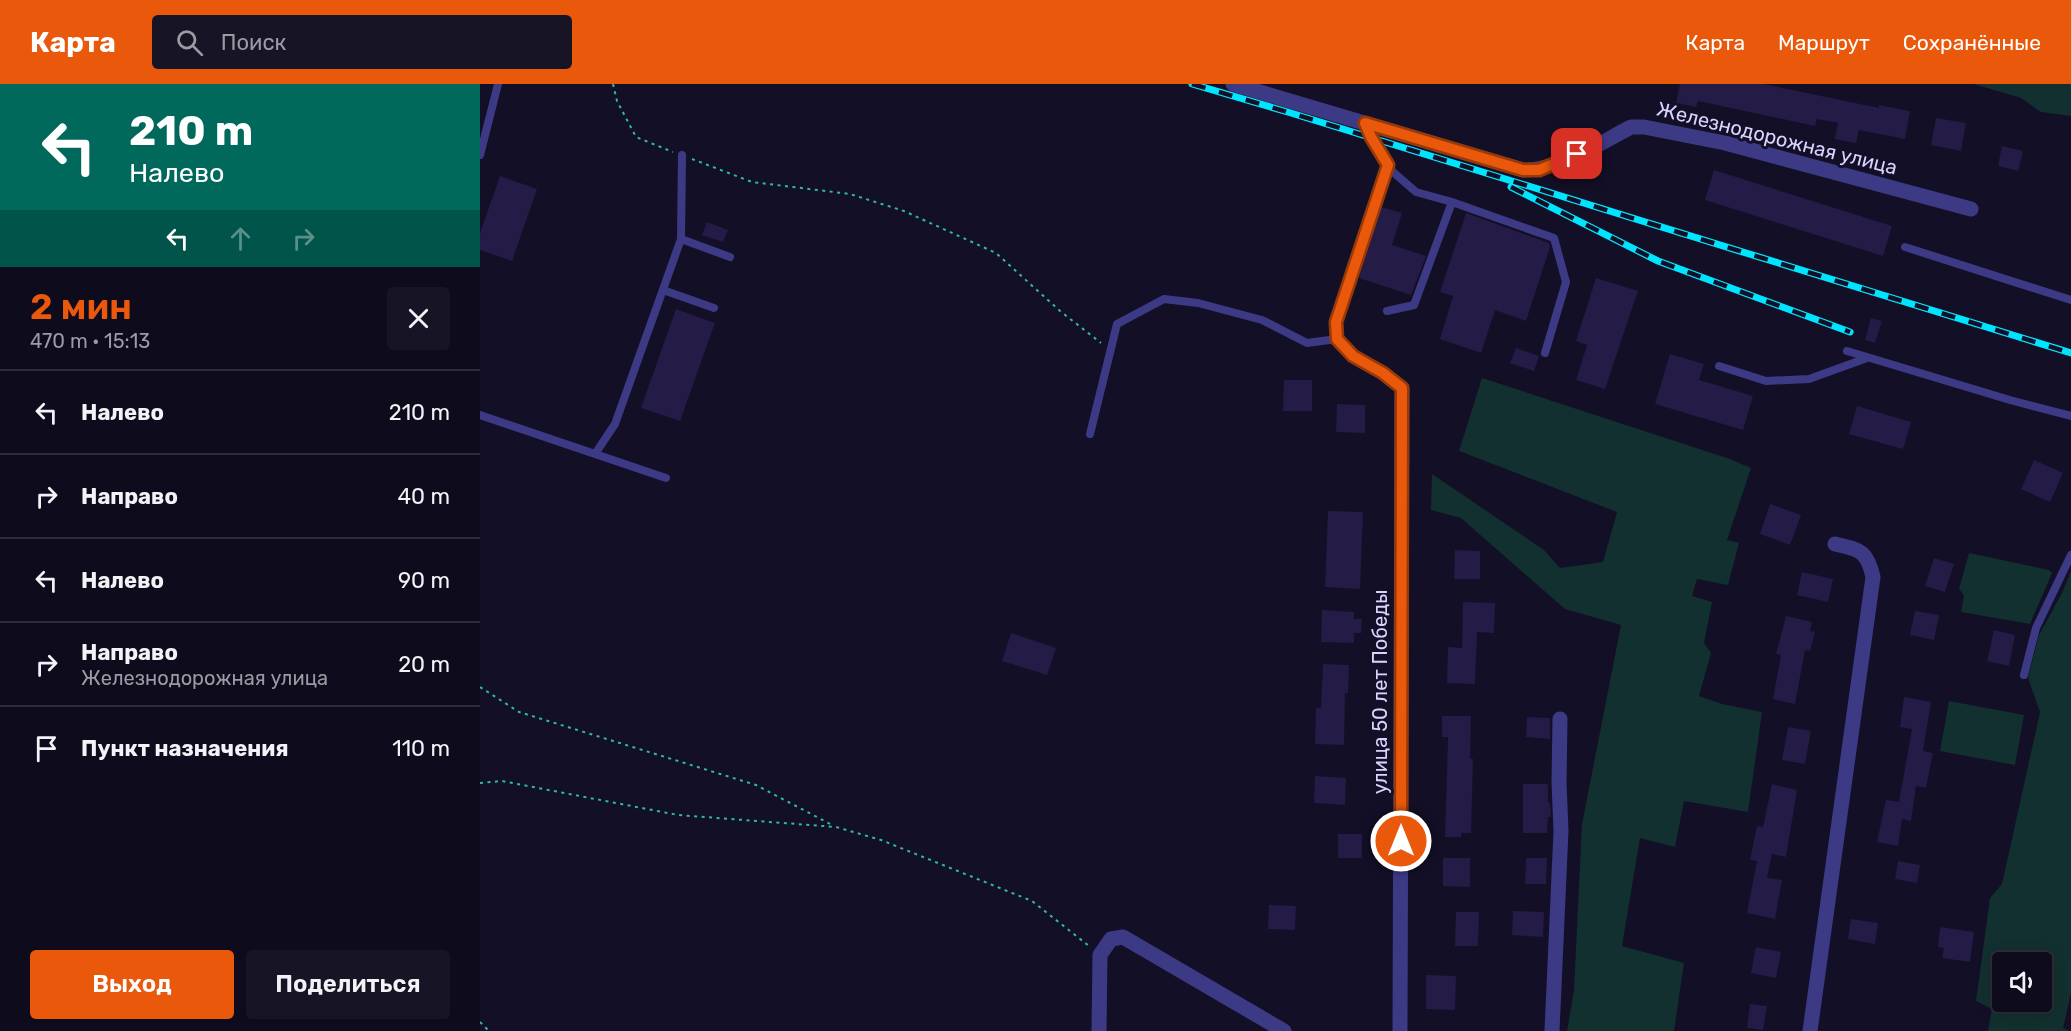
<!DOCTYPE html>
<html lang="ru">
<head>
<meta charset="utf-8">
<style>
  :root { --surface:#0e0b1c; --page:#171425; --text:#f1f3f6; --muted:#9b9ba3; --line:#2e2b3b; --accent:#ea580c }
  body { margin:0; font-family:Rubik,sans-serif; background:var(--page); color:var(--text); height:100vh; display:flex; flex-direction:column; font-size:22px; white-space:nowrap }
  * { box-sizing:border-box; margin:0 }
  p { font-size:20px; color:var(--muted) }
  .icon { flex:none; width:33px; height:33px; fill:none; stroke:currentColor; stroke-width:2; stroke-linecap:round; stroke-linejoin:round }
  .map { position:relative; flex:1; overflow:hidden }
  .sheet { display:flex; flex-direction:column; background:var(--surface); width:480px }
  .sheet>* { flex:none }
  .guide { background:#00695c; color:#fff; overflow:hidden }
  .fabs { position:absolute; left:1512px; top:868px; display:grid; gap:12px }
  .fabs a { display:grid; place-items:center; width:60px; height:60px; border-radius:6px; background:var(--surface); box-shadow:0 3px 15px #0003,0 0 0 2px var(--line); font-size:30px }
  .pin { position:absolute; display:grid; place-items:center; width:51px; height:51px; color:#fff; margin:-26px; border-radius:12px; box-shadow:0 3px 9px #0006 }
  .me { position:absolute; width:66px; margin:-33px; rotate:0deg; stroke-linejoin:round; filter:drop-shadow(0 0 4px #0008) }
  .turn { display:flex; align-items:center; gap:21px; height:126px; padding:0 30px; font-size:27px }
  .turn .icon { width:78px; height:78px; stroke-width:2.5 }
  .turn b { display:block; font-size:42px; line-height:51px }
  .lanes { display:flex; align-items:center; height:57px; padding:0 30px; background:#0003; justify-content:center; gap:30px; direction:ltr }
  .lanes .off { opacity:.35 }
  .round { display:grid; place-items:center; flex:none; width:63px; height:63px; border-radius:6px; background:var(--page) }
  .overview { display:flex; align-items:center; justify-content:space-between; height:102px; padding:0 30px }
  h1 { font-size:36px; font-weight:600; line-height:45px; color:var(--accent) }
  .action { display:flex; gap:12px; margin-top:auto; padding:12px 30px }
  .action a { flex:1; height:69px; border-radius:6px; background:var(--accent); color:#fff; font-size:24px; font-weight:600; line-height:69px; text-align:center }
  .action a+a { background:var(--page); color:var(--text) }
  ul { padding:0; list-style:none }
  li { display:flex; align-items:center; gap:18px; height:84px; padding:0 30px; border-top:2px solid var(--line) }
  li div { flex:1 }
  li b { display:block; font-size:22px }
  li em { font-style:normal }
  header { display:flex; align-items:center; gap:36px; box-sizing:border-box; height:84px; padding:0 30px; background:var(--accent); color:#fff }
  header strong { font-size:28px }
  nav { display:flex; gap:33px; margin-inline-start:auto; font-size:21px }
  .search { width:420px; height:54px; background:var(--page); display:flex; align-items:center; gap:15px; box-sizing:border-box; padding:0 21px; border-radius:6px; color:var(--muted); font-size:22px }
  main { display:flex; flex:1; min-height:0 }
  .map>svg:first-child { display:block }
  .green { fill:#12302f; fill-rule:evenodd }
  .building { fill:#241b47 }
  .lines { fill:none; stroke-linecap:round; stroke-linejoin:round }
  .path { stroke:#2fb8b0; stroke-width:2; stroke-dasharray:3 4.5; stroke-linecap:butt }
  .service { stroke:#3d3a85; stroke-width:8 }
  .minor { stroke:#3d3a85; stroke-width:15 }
  .rail-casing { stroke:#00e5ff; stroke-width:7 }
  .rail { stroke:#130f26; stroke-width:4.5; stroke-dasharray:14; stroke-linecap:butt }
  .route-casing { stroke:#983908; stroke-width:15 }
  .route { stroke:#ea580c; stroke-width:10 }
  .labels { text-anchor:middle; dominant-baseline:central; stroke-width:6; stroke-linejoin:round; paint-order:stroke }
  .street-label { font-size:20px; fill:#d9d4ff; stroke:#130f26 }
</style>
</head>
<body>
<header>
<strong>Карта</strong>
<div class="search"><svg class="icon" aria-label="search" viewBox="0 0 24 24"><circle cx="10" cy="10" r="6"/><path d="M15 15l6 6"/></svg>Поиск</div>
<nav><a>Карта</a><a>Маршрут</a><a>Сохранённые</a></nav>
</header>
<main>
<section class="sheet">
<div class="guide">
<div class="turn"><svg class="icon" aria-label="left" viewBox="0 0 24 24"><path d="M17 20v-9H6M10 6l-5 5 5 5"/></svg><div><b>210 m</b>Налево</div></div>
<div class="lanes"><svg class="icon" aria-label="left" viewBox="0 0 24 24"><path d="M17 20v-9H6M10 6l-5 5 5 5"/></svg><svg class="icon off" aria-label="ahead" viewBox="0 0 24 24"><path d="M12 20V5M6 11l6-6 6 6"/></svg><svg class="icon off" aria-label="right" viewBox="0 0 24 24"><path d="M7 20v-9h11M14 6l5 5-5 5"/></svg></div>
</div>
<div class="overview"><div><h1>2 мин</h1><p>470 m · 15:13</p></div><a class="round"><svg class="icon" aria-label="close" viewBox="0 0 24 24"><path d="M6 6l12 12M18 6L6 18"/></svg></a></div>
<ul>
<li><svg class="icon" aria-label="left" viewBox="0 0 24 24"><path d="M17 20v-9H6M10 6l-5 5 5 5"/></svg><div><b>Налево</b></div><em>210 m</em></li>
<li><svg class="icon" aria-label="right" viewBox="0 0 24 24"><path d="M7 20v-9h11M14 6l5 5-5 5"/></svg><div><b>Направо</b></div><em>40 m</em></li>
<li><svg class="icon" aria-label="left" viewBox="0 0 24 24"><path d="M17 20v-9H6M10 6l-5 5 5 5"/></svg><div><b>Налево</b></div><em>90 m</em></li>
<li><svg class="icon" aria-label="right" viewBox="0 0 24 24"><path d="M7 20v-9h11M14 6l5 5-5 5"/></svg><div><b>Направо</b><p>Железнодорожная улица</p></div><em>20 m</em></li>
<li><svg class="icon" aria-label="arrive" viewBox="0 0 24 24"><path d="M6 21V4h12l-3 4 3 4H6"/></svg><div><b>Пункт назначения</b></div><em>110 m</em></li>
</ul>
<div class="action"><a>Выход</a><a>Поделиться</a></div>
</section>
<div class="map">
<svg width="1591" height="947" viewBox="0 0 1591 947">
  <rect width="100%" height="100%" fill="#130f26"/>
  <path class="green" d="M1494,0H1591V32L1561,28L1541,14Z
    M1002,294L1250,375L1271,384L1247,456L1259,459L1248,501L1217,495L1212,512L1232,518L1224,559L1231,569L1219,612L1242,620L1282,628L1268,728L1204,717L1195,763L1160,754L1142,862L1204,879L1194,947H1087L1094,906L1102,740L1141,541L1085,525L981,434L951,426L952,390L1064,466L1080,484L1123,478L1137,428L979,367Z
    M1489,469L1569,486L1572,489L1550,540L1481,528L1484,511L1479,505Z
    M1591,487V909L1583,944L1590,947H1508L1512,925L1496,917L1510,814L1522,800L1560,628L1548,594L1559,551L1582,509ZM1522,879H1562V918H1522Z
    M1469,617L1544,631L1535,681L1460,667Z"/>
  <path class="building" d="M1200,0H1284L1399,24V21L1430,27L1425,55L1379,46L1376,59L1355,55L1358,39L1337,35L1335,42L1218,17L1216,23L1196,19Z
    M1456,34L1486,39L1481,67L1451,61Z
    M1522,62L1543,67L1538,87L1518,82Z
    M1234,86L1412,142L1403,172L1225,116Z
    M20,92L57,105L32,177L0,166V149Z
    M901,123L922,129L912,161L946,172L931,211L879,194Z
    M986,129L1069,159L1070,163L1046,237L1015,226L1001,269L960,255L973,212L960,208Z
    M227,138L248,146L243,158L222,151Z
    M1116,194L1158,207L1125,305L1096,296L1107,261L1096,257Z
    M196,225L235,239L200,337L161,324Z
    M1391,234L1402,237L1395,259L1385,256Z
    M1036,264L1059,272L1054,287L1030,279Z
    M1190,270L1224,280L1219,296L1273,312L1263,346L1175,320Z
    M804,296H832V327H803Z
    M857,320L885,321V349L856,348Z
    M1377,322L1431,338L1423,365L1369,350Z
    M1554,376L1583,389L1570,418L1541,405Z
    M1290,420L1321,431L1310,461L1280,450Z
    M848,427L883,428L880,505L845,503Z
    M975,466L1000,467V495H974Z
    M1454,474L1474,480L1465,508L1445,502Z
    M1322,488L1353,495L1348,518L1317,511Z
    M983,518L1015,519L1014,549L997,548L995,600L967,599L968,563L982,564Z
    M842,526L874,528V535H882L881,549H874V559L841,558Z
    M1435,527L1459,531L1454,556L1430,551Z
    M1306,532L1332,538L1330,547L1335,548L1330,567L1325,566L1315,620L1293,615L1301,571L1296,570Z
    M1514,546L1535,551L1529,582L1507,577Z
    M531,549L576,564L567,591L522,577Z
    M843,580L869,581L868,609H865L864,661L835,660L836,624H841Z
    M1424,613L1451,618L1443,667L1453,669L1446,704L1436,702L1431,737L1422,735L1418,762L1397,758L1406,716L1419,718L1432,645L1420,643Z
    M962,632H991L990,675H993L991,749H981V753H965L968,653H962Z
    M1047,633L1070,634V655L1046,653Z
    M1308,643L1331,647L1325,680L1302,676Z
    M835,692L866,694L865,721L834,719Z
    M1043,700H1068V719H1070L1071,733H1068L1067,749H1043Z
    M1292,700L1317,706L1306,773L1292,770L1287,794L1302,796L1295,835L1267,829L1277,777L1270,776L1277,742L1283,743Z
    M858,750H882V774H858Z
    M963,774H990V803L963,802Z
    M1046,774H1067L1066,800H1045Z
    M1418,777L1440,781L1437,799L1415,795Z
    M789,821L816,822L815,846L788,845Z
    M1033,827L1064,828L1063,853L1032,851Z
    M976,828H999L998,862H975Z
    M1371,835L1398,839L1395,860L1368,855Z
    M1460,843L1494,848L1490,878L1462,874L1464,864L1458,863Z
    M1276,863L1301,868L1296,894L1271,889Z
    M946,891L976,892L975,926L946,925Z
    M1270,920L1287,922L1283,946L1267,944Z"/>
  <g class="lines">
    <path class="path" d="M133,0L137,17L156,53L193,68
      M212,75L272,98L370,110L424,127L516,169L580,227L621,259
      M0,603L39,628L276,701L354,742
      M0,699L22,697L198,731L356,743L401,756L552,817L609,862
      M0,938L9,947"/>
    <path class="service" d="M885,39L891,53L912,87L936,108L972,118L1074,154L1086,198L1065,269
      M0,71L18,0
      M908,81L857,239V255L873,272L903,289L922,304
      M201,155L250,173
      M1425,163L1591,216
      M183,206L234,224
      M907,227L934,221L972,118
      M1367,267L1530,316L1591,332
      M1239,282L1286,297L1329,295L1387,274
      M0,331L186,394
      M610,350L637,240L684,215L718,219L782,236L827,259L857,255
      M115,370L135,340L201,155L202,71
      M1544,591L1556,544L1591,471"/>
    <path class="minor" d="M753,0L1043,86C1081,86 1118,60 1151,43H1164L1245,59L1491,125
      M619,947L620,871L631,855L643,853L804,947
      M920,947L922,304
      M1072,947L1081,747L1079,698L1080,635
      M1330,947L1393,493C1387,466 1380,466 1355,460"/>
    <defs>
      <path id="rail" d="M712,0L811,29L1591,269
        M1031,103L1178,177L1370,248"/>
    </defs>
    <use href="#rail" class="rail-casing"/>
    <use href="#rail" class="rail"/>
  </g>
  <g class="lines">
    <defs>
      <path id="route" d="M921,757L922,304L903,289L873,272L857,255L856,238L908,81L891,53L885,39L1043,86H1059L1097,70"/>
    </defs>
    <use href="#route" class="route-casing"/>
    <use href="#route" class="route"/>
  </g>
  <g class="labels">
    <g class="street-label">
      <text transform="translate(1297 54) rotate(14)">Железнодорожная улица</text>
      <text transform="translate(900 608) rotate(-90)">улица 50 лет Победы</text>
    </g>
  </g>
</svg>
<div class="fabs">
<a><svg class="icon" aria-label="sound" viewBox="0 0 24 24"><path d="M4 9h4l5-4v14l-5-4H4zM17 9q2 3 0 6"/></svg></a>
</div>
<div class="pin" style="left:1097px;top:70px;background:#d93025"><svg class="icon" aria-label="arrive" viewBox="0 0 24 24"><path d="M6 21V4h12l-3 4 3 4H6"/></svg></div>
<svg class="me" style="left:921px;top:757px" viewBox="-20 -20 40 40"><circle r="17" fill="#ea580c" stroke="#fff" stroke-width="3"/><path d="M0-11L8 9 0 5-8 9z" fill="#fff"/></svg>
</div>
</main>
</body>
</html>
